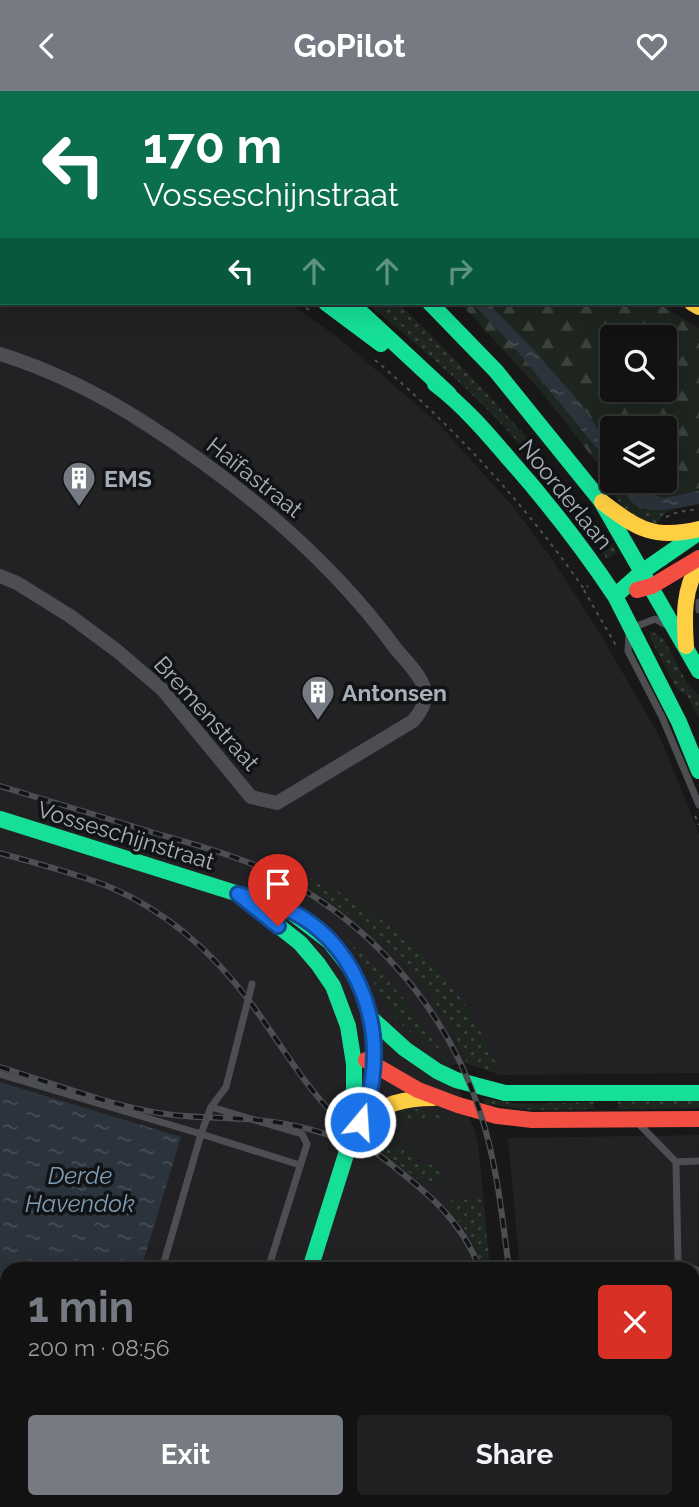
<!DOCTYPE html>
<html lang="en">
<head>
<meta charset="utf-8">
<style>
  :root { --surface:#121213; --page:#1f2021; --text:#f1f3f6; --muted:#9c9ea0; --line:#313233; --accent:#767a82 }
  body { margin:0; font-family:Raleway,sans-serif; background:var(--page); color:var(--text); height:100vh; display:flex; flex-direction:column; font-size:26px; white-space:nowrap }
  * { box-sizing:border-box; margin:0 }
  p { font-size:23px; color:var(--muted) }
  .icon { flex:none; width:38px; height:38px; fill:none; stroke:currentColor; stroke-width:2; stroke-linecap:round; stroke-linejoin:round }
  .map { position:relative; flex:1; overflow:hidden }
  .drawer { position:absolute; left:0px; top:1171px; width:700px; height:247px; display:flex; flex-direction:column; background:var(--surface); border-radius:21px 21px 0 0; box-shadow:0 7px 28px #0002,0 0 0 2px var(--line) }
  .drawer>* { flex:none }
  .banner { position:absolute; left:0px; top:0px; width:700px; height:214px; box-shadow:0 7px 28px #0002,0 0 0 2px var(--line); background:#0b6e4f; color:#fff; overflow:hidden }
  .buttons { position:absolute; left:600px; top:234px; display:grid; gap:14px }
  .buttons a { display:grid; place-items:center; width:77px; height:77px; border-radius:7px; background:var(--surface); box-shadow:0 7px 28px #0002,0 0 0 2px var(--line); font-size:35px }
  .pin { position:absolute; display:grid; place-items:center; width:60px; height:60px; color:#fff; margin:-72px -30px; border-radius:50% 50% 50% 0; rotate:-45deg; box-shadow:0 0 7px #0007 }
  .pin .icon { rotate:45deg }
  .me { position:absolute; width:77px; margin:-38px; rotate:18deg; stroke-linejoin:round; filter:drop-shadow(0 0 5px #0008) }
  .turn { display:flex; align-items:center; gap:24px; height:147px; padding:0 28px; font-size:32px }
  .turn .icon { width:91px; height:91px; stroke-width:2.5 }
  .turn b { display:block; font-size:49px; line-height:60px }
  .lanes { display:flex; align-items:center; height:66px; padding:0 28px; background:#0003; justify-content:center; gap:35px; direction:ltr }
  .lanes .off { opacity:.35 }
  .round { display:grid; place-items:center; flex:none; width:74px; height:74px; border-radius:7px; background:var(--page) }
  .overview { display:flex; align-items:center; justify-content:space-between; height:119px; padding:0 28px }
  h1 { font-size:42px; font-weight:700; line-height:52px; color:var(--accent) }
  .action { display:flex; gap:14px; margin-top:auto; padding:14px 28px }
  .action a { flex:1; height:80px; border-radius:7px; background:var(--accent); color:#fff; font-size:28px; font-weight:700; line-height:80px; text-align:center }
  .action a+a { background:var(--page); color:var(--text) }
  header { display:flex; justify-content:space-between; align-items:center; height:91px; padding:0 28px; background:var(--accent); color:#fff; font-size:32px; font-weight:700 }
  .map>svg:first-child { display:block }
  .built { fill:#222225 }
  .grass { fill:url(#grass-dots) }
  .forest { fill:url(#forest-firs); fill-rule:evenodd }
  .water { fill:url(#water-ripples) }
  .lines { fill:none; stroke-linecap:round; stroke-linejoin:round }
  .path { stroke:#4e5053; stroke-width:2; stroke-dasharray:3.5 5; stroke-linecap:butt }
  .lane { stroke:#4c4e52; stroke-width:7 }
  .street { stroke:#4c4e52; stroke-width:14 }
  .fast { stroke:#16e098; stroke-width:16 }
  .slow { stroke:#ffcf43; stroke-width:16 }
  .jam { stroke:#f24e42; stroke-width:16 }
  .rail-casing { stroke:#4c4e51; stroke-width:6 }
  .rail { stroke:#121315; stroke-width:3.5; stroke-dasharray:10; stroke-linecap:butt }
  .route-casing { stroke:#114b97; stroke-width:18 }
  .route { stroke:#1a73e8; stroke-width:12 }
  .labels { text-anchor:middle; dominant-baseline:central; stroke-width:7; stroke-linejoin:round; paint-order:stroke }
  .street-label { font-size:23px; fill:#a9afba; stroke:#121315 }
  .poi-label { font-size:23px; font-weight:bold; fill:#a9afba; stroke:#121315; text-anchor:start }
  .water-label { font-size:24px; font-style:italic; fill:#7f9eb6; stroke:#121315 }
</style>
</head>
<body>
<header><svg class="icon" aria-label="back" viewBox="0 0 24 24"><path d="M15 5l-7 7 7 7"/></svg>GoPilot<svg class="icon" aria-label="heart" viewBox="0 0 24 24"><path d="M12 20l-8-8c-3-5 5-10 8-4 3-6 11-1 8 4z"/></svg></header>
<div class="map">
<svg width="699" height="1416" viewBox="0 0 699 1416">
  <defs>
    <pattern id="grass-dots" width="8" height="8" patternUnits="userSpaceOnUse" patternTransform="scale(1.75)"><rect width="8" height="8" fill="#1e261f"/><path d="M2 2h.1M6 6h.1" fill="none" stroke="#3c433d" stroke-width="1.8" stroke-linecap="round"/></pattern>
    <pattern id="forest-firs" width="22" height="20" patternUnits="userSpaceOnUse" patternTransform="scale(1.75)"><rect width="22" height="20" fill="#1e261f"/><path d="M5 1l3.5 6h-7zM16 11l3.5 6h-7z" fill="#3c433d"/></pattern>
    <pattern id="water-ripples" width="26" height="14" patternUnits="userSpaceOnUse" patternTransform="scale(1.75)"><rect width="26" height="14" fill="#2b343c"/><path d="M2 4q2-2 4 0t4 0M15 11q2-2 4 0t4 0" fill="none" stroke="#474f56"/></pattern>
  </defs>
  <rect width="100%" height="100%" fill="#181819"/>
  <path class="built" d="M0,64L2,212H288L335,244L440,334L515,418L552,468L598,539L661,648L699,743V982L510,984H501L462,971L451,975L478,1050L490,1178H141L180,1046L0,991Z
    M699,1044L697,1416H537L538,1410H693V1178H520L508,1047Z
    M0,1347L7,1349V1410L445,1411L443,1416H0Z"/>
  <path class="grass" d="M367,212H399C478,290 552,370 617,461L607,468C576,425 545,381 509,341C466,294 416,253 367,212Z
    M619,392L632,412L647,419L677,418L665,422L656,434L628,422L610,399Z
    M650,541H653L664,548L687,592L699,604V627L686,604L677,598L650,547Z
    M261,769C284,778 309,786 331,797C381,822 439,874 470,921C482,941 492,963 501,984L467,972C427,870 353,820 261,769Z
    M342,843C385,882 421,925 451,976L436,959L407,939L390,920L358,863Z
    M483,1007L520,1013L594,1011V1018L532,1019L484,1013Z
    M699,1010V1017L618,1018V1011Z
    M420,1018L440,1024L437,1037H435L434,1028H390V1037H379V1046L370,1047C378,1026 398,1017 420,1018Z
    M389,1049L390,1056H414V1073L442,1074V1091L423,1092L368,1051L369,1050Z
    M483,1108L490,1178H484L470,1145L443,1110Z"/>
  <path class="forest" d="M460,212H657L699,237V406L671,413L620,392L615,395L540,299ZM612,247H665V299H612ZM612,338H665V390H612Z"/>
  <path class="water" d="M472,212H488L532,257L580,312L612,359V380L600,361L514,256Z
    M619,390H636L654,404L664,407L699,400V413C683,416 647,425 634,413C627,408 623,397 619,390Z
    M0,991L181,1046L141,1178H7V1349L0,1347Z"/>
  <g class="lines">
    <path class="path" d="M0,58L2,59
      M299,212L312,221
      M375,269C455,337 524,412 584,498L588,495
      M666,426L678,421L699,418
      M584,499L618,558
      M695,725L699,734"/>
    <path class="lane" d="M699,511V519
      M666,534L655,528L632,537L629,544L628,560L662,626L699,714
      M0,983L201,1043L211,1016L302,1043L307,1053L268,1178
      M211,1016L226,996L252,893
      M637,1031L676,1071L678,1171L699,1180
      M676,1071L699,1070
      M162,1178L201,1043L300,1074
      M0,1355L7,1357
      M84,1416L86,1410"/>
    <path class="street" d="M0,263C51,279 103,305 148,334C241,394 331,469 396,558C405,569 420,583 424,597C428,610 421,621 413,630L277,712L251,706L163,599L116,559L70,525L17,492L0,485"/>
    <path class="fast" d="M181,0L183,2
      M0,40L2,41
      M326,212L381,253
      M351,212L449,303
      M430,212L496,280L601,410
      M435,293C464,315 487,342 510,369C548,412 583,457 615,505L679,631L699,680
      M601,410L699,580
      M615,505L643,480L698,442
      M0,728L287,818L330,851L351,878
      M247,810L300,852L318,873L333,895L348,935L354,973V1038L310,1178
      M372,928L405,958L437,980L456,989L505,1002H699
      M237,1416L239,1410"/>
    <path class="slow" d="M56,0L59,2
      M215,0L217,2
      M400,0L402,2
      M698,142H699
      M692,212L699,216
      M602,411C638,438 654,449 699,438
      M686,555C684,525 683,499 699,473
      M360,1031C382,1013 405,1007 433,1007"/>
    <path class="jam" d="M500,0L503,2
      M637,499L652,495L699,467
      M351,878C378,921 384,994 354,1038
      M366,969L418,999L458,1014L497,1025L532,1029L699,1028"/>
    <defs>
      <path id="rail" d="M0,695C53,711 105,727 158,743C193,753 230,763 264,778C366,825 445,914 480,1021C497,1072 502,1125 509,1178
        M0,762C37,773 76,782 112,797C167,821 214,863 250,911C280,951 302,993 339,1029C391,1081 452,1105 480,1178
        M0,976C52,992 105,1013 159,1022C187,1027 215,1026 244,1028C285,1030 325,1040 362,1057
        M0,1355L7,1357
        M151,1410L169,1416
        M451,1416L453,1410
        M527,1416L528,1410"/>
    </defs>
    <use href="#rail" class="rail-casing"/>
    <use href="#rail" class="rail"/>
  </g>
  <g class="lines">
    <defs>
      <path id="route" d="M278,835L238,803C254,808 273,812 289,819C352,850 382,923 372,990C370,1004 365,1017 360,1031"/>
    </defs>
    <use href="#route" class="route-casing"/>
    <use href="#route" class="route"/>
  </g>
  <defs>
    <symbol id="building-pin" viewBox="-11 -11 22 30"><path d="M0 17L-7.5 6A9.5 9.5 0 1 1 7.5 6Z" fill="#767a82" stroke="#121315"/><path d="M-4-6H4V6H1V3H-1V6H-4ZM-2.5-4.3h1.7v1.8h-1.7ZM.8-4.3h1.7v1.8H.8ZM-2.5-1h1.7V.8h-1.7ZM.8-1h1.7V.8H.8Z" fill="#fff"/></symbol>
  </defs>
  <g fill-rule="evenodd">
    <use href="#building-pin" x="60" y="368" width="38" height="52"/>
    <use href="#building-pin" x="299" y="582" width="38" height="52"/>
  </g>
  <g class="labels">
    <g class="street-label">
      <text transform="translate(255 386) rotate(38)">Haïfastraat</text>
      <text transform="translate(566 403) rotate(51)">Noorderlaan</text>
      <text transform="translate(207 622) rotate(48)">Bremenstraat</text>
      <text transform="translate(126 744) rotate(17)">Vosseschijnstraat</text>
    </g>
    <g class="poi-label">
      <text x="104" y="387">EMS</text>
      <text x="342" y="601">Antonsen</text>
    </g>
    <g class="water-label">
      <text x="80" y="1084">Derde<tspan x="80" dy="28">Havendok</tspan></text>
    </g>
  </g>
</svg>
<div class="buttons">
<a><svg class="icon" aria-label="search" viewBox="0 0 24 24"><circle cx="10" cy="10" r="6"/><path d="M15 15l6 6"/></svg></a>
<a><svg class="icon" aria-label="layers" viewBox="0 0 24 24"><path d="M12 4l9 5-9 5-9-5zM3 14l9 5 9-5"/></svg></a>
</div>
<div class="pin" style="left:278px;top:835px;background:#d93025"><svg class="icon" aria-label="arrive" viewBox="0 0 24 24"><path d="M6 21V4h12l-3 4 3 4H6"/></svg></div>
<svg class="me" style="left:360px;top:1031px" viewBox="-20 -20 40 40"><circle r="17" fill="#1a73e8" stroke="#fff" stroke-width="3"/><path d="M0-11L8 9 0 5-8 9z" fill="#fff"/></svg>
<div class="banner">
<div class="turn"><svg class="icon" aria-label="left" viewBox="0 0 24 24"><path d="M17 20v-9H6M10 6l-5 5 5 5"/></svg><div><b>170 m</b>Vosseschijnstraat</div></div>
<div class="lanes"><svg class="icon" aria-label="left" viewBox="0 0 24 24"><path d="M17 20v-9H6M10 6l-5 5 5 5"/></svg><svg class="icon off" aria-label="ahead" viewBox="0 0 24 24"><path d="M12 20V5M6 11l6-6 6 6"/></svg><svg class="icon off" aria-label="ahead" viewBox="0 0 24 24"><path d="M12 20V5M6 11l6-6 6 6"/></svg><svg class="icon off" aria-label="right" viewBox="0 0 24 24"><path d="M7 20v-9h11M14 6l5 5-5 5"/></svg></div>
</div>
<section class="drawer">
<div class="overview"><div><h1>1 min</h1><p>200 m · 08:56</p></div><a class="round" style="background:#d93025;color:#fff"><svg class="icon" aria-label="close" viewBox="0 0 24 24"><path d="M6 6l12 12M18 6L6 18"/></svg></a></div>
<div class="action"><a>Exit</a><a>Share</a></div>
</section>
</div>
</body>
</html>
